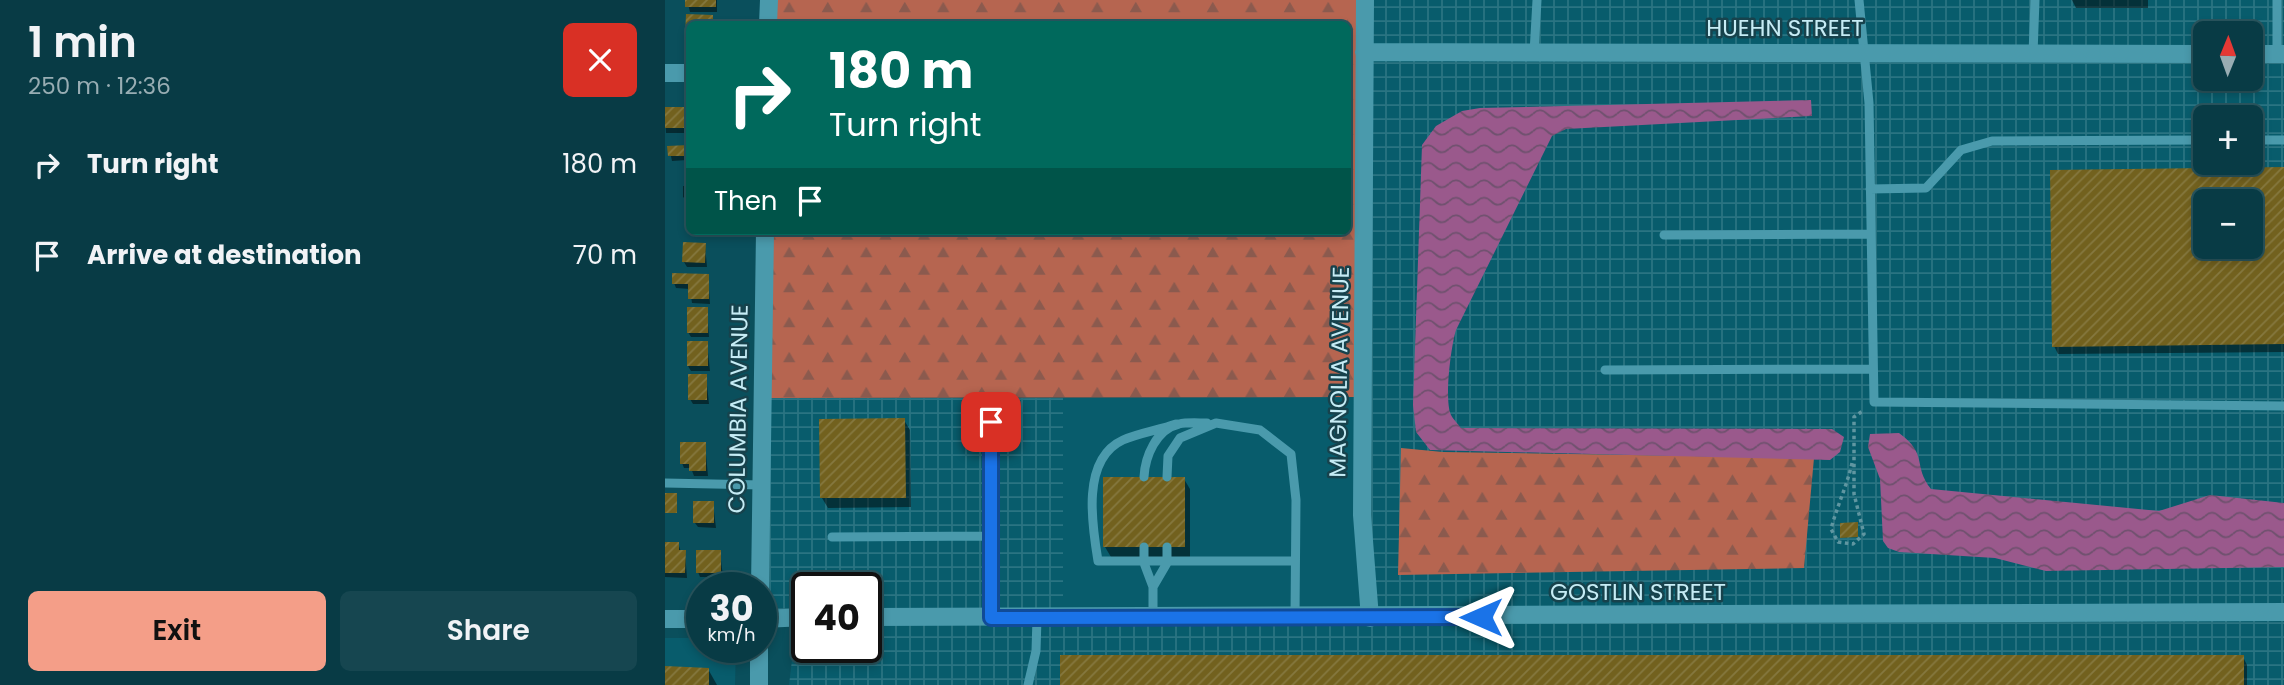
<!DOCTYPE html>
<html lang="en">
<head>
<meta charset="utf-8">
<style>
  :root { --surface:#083b45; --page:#164650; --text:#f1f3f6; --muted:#98adb3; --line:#29555e; --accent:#f49e88 }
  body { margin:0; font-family:Poppins,sans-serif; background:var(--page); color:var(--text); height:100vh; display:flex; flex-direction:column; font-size:26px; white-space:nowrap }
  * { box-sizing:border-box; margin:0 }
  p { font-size:23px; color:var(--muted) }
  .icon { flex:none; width:38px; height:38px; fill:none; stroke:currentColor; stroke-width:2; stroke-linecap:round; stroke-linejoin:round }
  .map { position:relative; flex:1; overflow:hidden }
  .drawer { display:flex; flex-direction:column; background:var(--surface); width:665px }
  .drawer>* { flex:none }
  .guide { position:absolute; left:21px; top:21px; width:665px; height:214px; border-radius:10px; box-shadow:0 4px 10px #0003,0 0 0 2px var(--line); background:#00695c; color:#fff; overflow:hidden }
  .needle { width:46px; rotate:1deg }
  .fabs { position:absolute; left:1528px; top:21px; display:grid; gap:14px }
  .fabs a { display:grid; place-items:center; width:70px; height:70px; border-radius:10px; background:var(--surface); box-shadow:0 4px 10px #0003,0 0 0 2px var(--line); font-size:35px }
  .speed { position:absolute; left:21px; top:572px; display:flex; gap:14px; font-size:35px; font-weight:700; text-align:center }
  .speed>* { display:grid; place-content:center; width:91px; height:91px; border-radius:50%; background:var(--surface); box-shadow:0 4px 10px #0003,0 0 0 2px var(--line); line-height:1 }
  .speed small { font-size:18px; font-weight:400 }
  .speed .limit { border:4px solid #111; border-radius:10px; background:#fff; color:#111 }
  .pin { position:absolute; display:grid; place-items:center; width:60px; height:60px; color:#fff; margin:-30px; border-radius:14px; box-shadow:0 4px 10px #0006 }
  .me { position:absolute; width:77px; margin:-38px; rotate:270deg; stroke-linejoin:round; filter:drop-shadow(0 0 5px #0008) }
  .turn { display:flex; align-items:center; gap:24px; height:147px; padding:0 28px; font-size:32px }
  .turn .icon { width:91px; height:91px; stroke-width:2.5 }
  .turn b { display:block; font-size:49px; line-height:60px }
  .then { display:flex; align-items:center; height:66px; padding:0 28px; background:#0003; gap:14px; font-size:26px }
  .round { display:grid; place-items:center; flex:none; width:74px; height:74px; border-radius:10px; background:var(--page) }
  .summary { display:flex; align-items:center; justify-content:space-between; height:119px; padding:0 28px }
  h1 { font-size:42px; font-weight:600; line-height:52px }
  .cta { display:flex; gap:14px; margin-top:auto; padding:14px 28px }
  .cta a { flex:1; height:80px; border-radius:10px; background:var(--accent); color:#111; font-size:28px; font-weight:600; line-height:80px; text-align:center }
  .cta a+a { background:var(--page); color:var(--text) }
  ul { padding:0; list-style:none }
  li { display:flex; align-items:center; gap:21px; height:91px; padding:0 28px }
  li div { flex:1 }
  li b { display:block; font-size:26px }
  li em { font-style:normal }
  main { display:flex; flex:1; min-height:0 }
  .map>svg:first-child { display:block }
  .built { fill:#085c6c }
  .industrial { fill:url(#industrial-grid); fill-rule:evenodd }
  .forest { fill:url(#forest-firs) }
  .water { fill:url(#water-waves) }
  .shadow { fill:#0007; fill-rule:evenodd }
  .building { fill:url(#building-hatch); fill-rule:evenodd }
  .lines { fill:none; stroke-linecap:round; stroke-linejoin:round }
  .path { stroke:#5f96a1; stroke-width:3.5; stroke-dasharray:3.5 3.5; stroke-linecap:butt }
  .lane { stroke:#4a9aac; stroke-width:9 }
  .street { stroke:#4a9aac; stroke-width:18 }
  .secondary { stroke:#4a9aac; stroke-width:18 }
  .route-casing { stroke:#114b97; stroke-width:18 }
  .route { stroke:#1a73e8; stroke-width:12 }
  .labels { text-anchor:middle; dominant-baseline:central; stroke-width:5; stroke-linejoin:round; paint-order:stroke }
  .street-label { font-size:23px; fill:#c6ecf5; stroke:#17424c }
</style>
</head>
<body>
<main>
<section class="drawer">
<div class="summary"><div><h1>1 min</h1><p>250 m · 12:36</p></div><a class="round" style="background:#d93025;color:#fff"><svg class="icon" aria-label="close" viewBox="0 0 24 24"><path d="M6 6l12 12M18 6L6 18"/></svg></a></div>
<ul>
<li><svg class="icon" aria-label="right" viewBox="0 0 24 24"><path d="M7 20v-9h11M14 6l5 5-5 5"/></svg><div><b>Turn right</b></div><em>180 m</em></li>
<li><svg class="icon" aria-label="arrive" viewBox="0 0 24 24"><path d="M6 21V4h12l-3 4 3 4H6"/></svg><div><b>Arrive at destination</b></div><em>70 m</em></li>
</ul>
<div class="cta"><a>Exit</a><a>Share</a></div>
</section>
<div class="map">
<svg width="1619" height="685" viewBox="0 0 1619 685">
  <defs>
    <pattern id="industrial-grid" width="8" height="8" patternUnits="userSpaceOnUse" patternTransform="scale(1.75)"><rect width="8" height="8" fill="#085c6c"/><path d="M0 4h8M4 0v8" fill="none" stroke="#2a7482"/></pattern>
    <pattern id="forest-firs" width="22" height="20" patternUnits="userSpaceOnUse" patternTransform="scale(1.75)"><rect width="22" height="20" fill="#b66550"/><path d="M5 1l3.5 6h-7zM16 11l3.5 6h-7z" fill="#8b5a4e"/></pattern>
    <pattern id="water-waves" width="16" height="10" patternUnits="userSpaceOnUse" patternTransform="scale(1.75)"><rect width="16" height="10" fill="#9a598c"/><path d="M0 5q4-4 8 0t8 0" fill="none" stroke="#6f516e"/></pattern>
    <pattern id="building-hatch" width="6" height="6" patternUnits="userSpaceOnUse" patternTransform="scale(1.75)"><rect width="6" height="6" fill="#72611e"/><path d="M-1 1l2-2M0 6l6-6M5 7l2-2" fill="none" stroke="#85783f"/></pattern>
  </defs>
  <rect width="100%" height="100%" fill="#0a4f5c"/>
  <path class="built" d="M700,397L705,618H398V398Z
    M0,638H37V648H71L70,685H0Z"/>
  <path class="industrial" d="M700,0H1619V685H124L132,618L96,619L98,398H398V618H704ZM1540,33H1586V79H1540ZM1540,117H1586V163H1540ZM1540,201H1586V247H1540ZM142,588H201V648H142Z"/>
  <path class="forest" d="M104,0H700V397L98,398L100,231H682V24H103Z
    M736,448L778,452L1149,458L1139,568L733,575Z"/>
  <path class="water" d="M1146,100L1147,116L901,129L887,136L791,330C786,346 779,400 786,415C788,419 793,424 796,428L1167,429L1179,437L1175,452L1165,460L765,450L751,432L748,405L757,145L771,126L797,111L815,108Z
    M1234,433C1264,455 1247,465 1266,489L1494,511L1545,495L1619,503V567L1381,571L1330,558L1234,552L1223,548L1218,541L1215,479L1203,447L1205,434Z"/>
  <path class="shadow" d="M22,0H52V12H25Z
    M1407,0H1483V8H1411Z
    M23,16L47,17L50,24H24V39Z
    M0,109H24V133H1Z
    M4,147H24V169L22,160L7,161Z
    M1619,169V352L1393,354L1389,346L1387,171ZM1540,201H1586V247H1540Z
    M18,186H24V202L18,197Z
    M25,231H46V237L28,236Z
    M40,245L42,267H22L19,262Z
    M43,276L45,304L27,303L25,289L11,288L9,283Z
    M42,309L44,337H26L23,332Z
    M42,343L45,371H26L23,366Z
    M41,376L44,404H28L25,399Z
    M239,420L245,430L246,507L163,508L157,498Z
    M40,444L43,476H29L26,468H19L17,463Z
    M519,479L525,489V557H446L440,547Z
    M48,503L51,528L33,527L30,523Z
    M0,543H13L16,552H20L22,578L0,577Z
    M55,552L58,577H35L33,572Z
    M1578,657L1582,665V685H397Z
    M0,668L43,669L52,685H0Z"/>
  <path class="building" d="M20,0H51V7H20Z
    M21,14L48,15V24H24V36H20Z
    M0,107H24V128H0Z
    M24,145V165H20V156H3L2,146Z
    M1619,167V344L1387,347L1385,170ZM1540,201H1586V247H1540Z
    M18,242L41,243L40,263L17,262Z
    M7,273L44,274V299H23V284H7Z
    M22,307H43V333H22Z
    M22,341H43V366H22Z
    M23,374H42V400H23Z
    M240,418L241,498H155L154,419Z
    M15,442H41V471H24V464H15Z
    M438,477H520V547H438Z
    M0,493H12V513H0Z
    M28,501H49V523H28Z
    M1193,522V537L1175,538V523Z
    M0,542H14V550H21L20,573H0Z
    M31,550H56V573H31Z
    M395,655H1579V685H395Z
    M0,666L44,668V685H0Z"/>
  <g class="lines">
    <path class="path" d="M1187,463C1182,486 1172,506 1166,529L1173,542L1188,544L1199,534L1189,494V417L1199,410"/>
    <path class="lane" d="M1194,0L1204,103L1209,402L1619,406
      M1612,0V54
      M869,53L872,0
      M1368,54L1370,0
      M1586,140H1619
      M1205,189L1261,188L1296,150L1327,141L1540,140
      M999,235L1206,234
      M940,370L1208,369
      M326,422V618
      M511,424C494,430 474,433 458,440C416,459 427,525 433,561H630
      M479,477C480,457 491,429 514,424C522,422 533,423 542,423
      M502,477L503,456L515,438L551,423L595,430L626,454L631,500L630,616
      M0,483L97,485
      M167,537L325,536
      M479,547V563L488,587
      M488,618V587L502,563V547
      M363,685L371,651L372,618"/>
    <path class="street" d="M0,73H24"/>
    <path class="secondary" d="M700,0L697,515L705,618
      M103,24L104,0
      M699,52L1540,54
      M1586,54H1619
      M95,588L100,231
      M201,617L1619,612
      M0,619H37
      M96,619L142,617
      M94,685V648"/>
  </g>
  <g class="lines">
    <defs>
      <path id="route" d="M326,422V618L816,617"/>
    </defs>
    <use href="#route" class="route-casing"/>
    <use href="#route" class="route"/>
  </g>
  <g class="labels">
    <g class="street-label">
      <text x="1120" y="28">HUEHN STREET</text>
      <text transform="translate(674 372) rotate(-89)">MAGNOLIA AVENUE</text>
      <text transform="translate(73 409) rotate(-89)">COLUMBIA AVENUE</text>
      <text x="973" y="592">GOSTLIN STREET</text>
    </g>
  </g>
</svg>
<div class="fabs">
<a><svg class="needle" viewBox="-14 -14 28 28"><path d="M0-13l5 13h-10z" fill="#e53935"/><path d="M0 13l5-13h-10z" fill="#98adb3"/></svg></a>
<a>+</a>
<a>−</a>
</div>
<div class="speed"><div>30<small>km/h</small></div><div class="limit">40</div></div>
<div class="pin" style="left:326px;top:422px;background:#d93025"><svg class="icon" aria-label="arrive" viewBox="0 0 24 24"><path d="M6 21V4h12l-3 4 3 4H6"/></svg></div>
<svg class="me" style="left:816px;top:617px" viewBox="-20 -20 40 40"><path d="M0-17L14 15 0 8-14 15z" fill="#1a73e8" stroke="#fff" stroke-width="4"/></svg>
<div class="guide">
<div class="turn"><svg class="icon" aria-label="right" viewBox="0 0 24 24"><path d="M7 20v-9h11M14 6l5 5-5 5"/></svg><div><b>180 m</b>Turn right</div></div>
<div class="then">Then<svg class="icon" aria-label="arrive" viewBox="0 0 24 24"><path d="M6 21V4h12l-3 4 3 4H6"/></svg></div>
</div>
</div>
</main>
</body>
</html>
